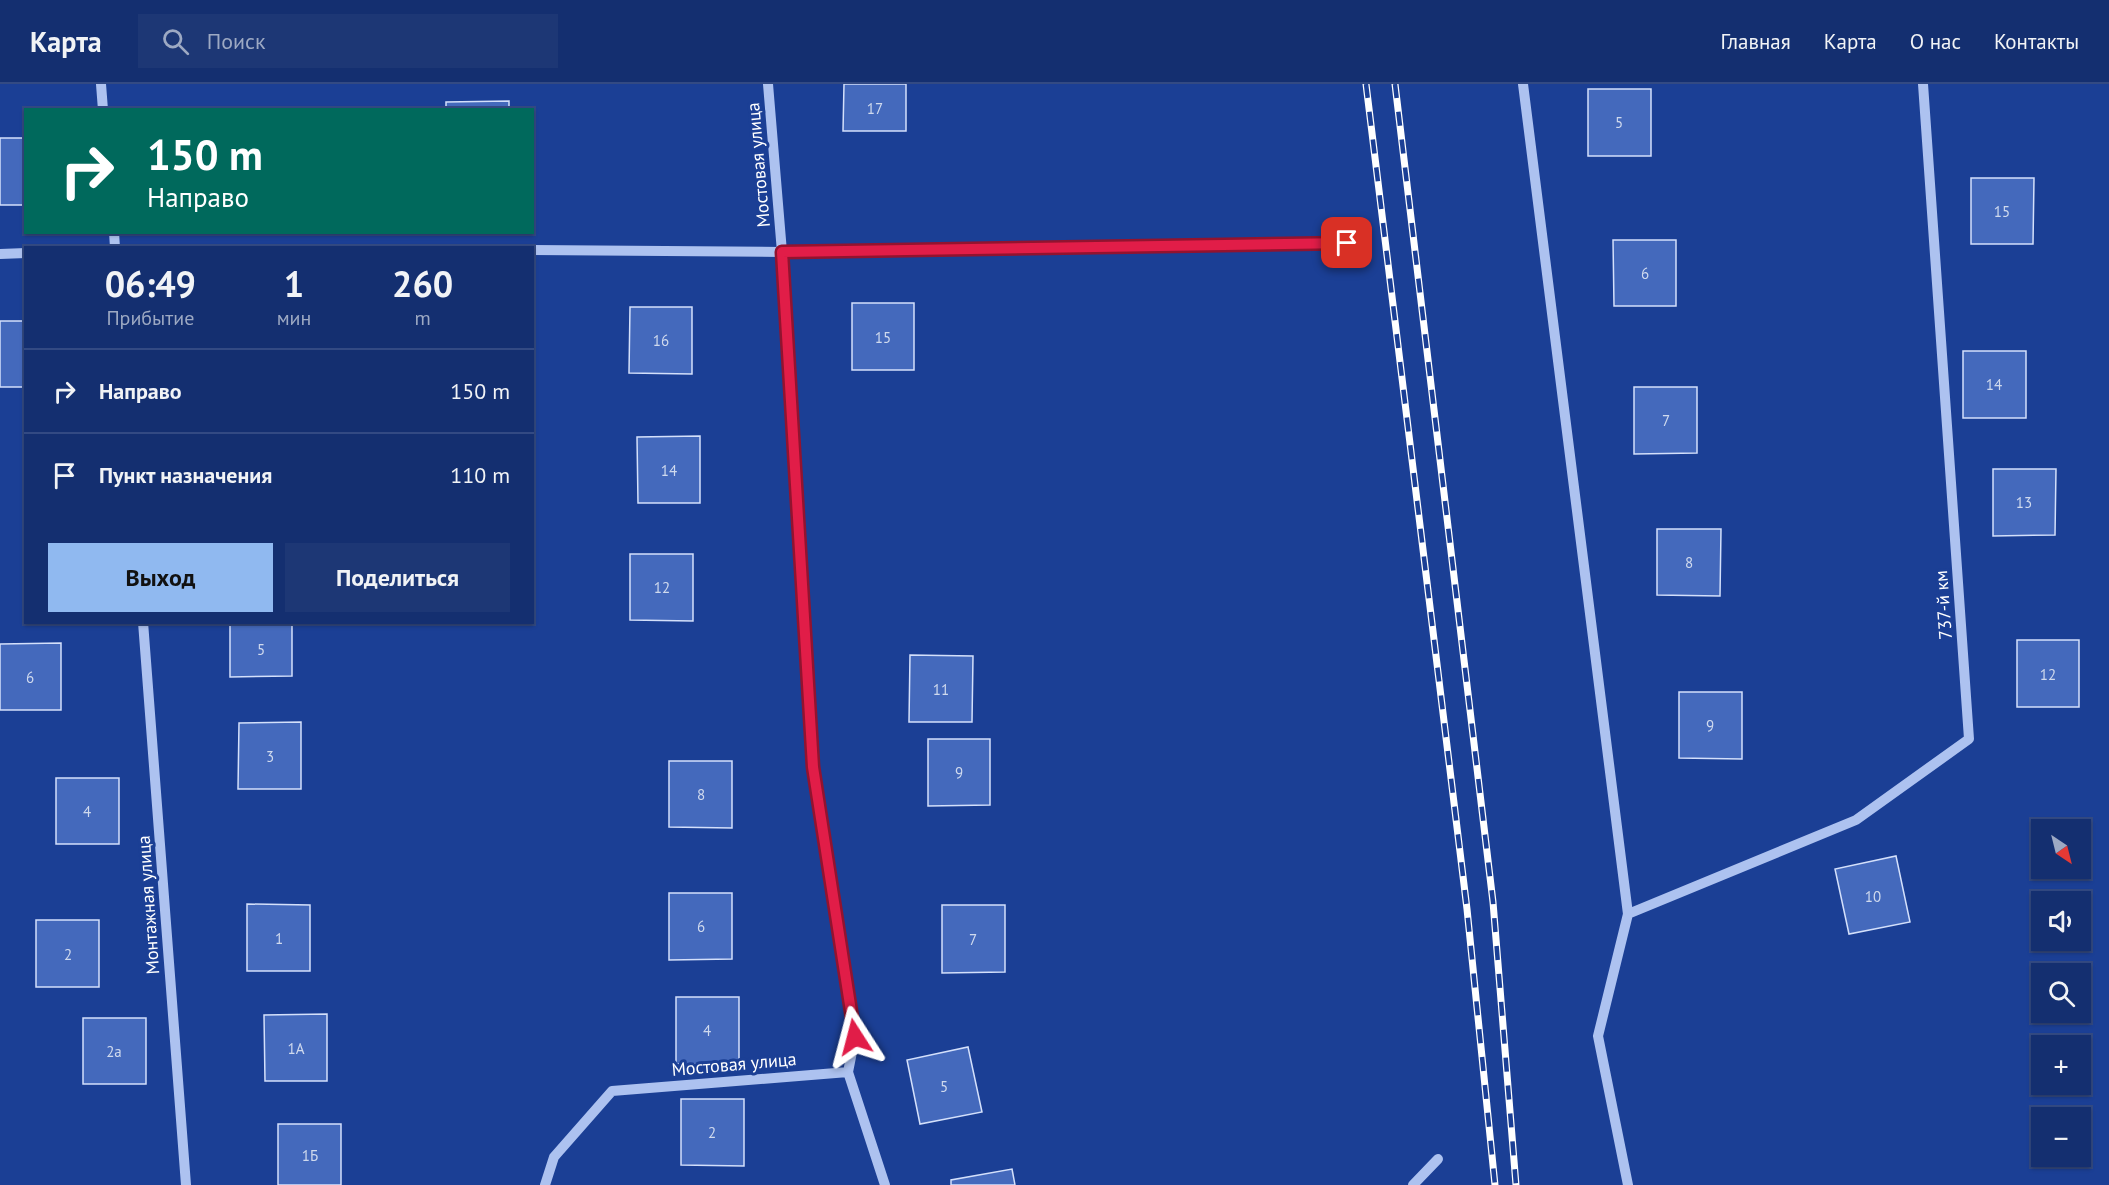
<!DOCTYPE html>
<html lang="ru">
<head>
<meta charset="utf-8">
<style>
  :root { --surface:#142f70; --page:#1d3775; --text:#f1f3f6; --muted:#9da9c3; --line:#334a83; --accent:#90b9f0 }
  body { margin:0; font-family:"PT Sans",sans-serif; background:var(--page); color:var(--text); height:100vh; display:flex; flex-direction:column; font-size:22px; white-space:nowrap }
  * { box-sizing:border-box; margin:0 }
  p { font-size:20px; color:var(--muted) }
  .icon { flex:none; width:33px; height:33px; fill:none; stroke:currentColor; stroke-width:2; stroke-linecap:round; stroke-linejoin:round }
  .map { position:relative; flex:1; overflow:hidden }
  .side { position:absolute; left:24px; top:162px; width:510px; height:378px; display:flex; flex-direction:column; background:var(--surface); border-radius:0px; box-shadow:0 2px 4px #0004,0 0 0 2px var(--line) }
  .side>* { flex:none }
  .banner { position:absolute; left:24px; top:24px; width:510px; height:126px; border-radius:0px; box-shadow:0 2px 4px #0004,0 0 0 2px var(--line); background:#00695c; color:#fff; overflow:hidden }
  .needle { width:39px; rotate:145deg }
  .buttons { position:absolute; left:2031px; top:735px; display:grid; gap:12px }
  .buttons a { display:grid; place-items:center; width:60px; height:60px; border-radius:0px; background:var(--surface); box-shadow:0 2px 4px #0004,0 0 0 2px var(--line); font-size:30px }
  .pin { position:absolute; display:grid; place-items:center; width:51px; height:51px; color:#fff; margin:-26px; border-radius:12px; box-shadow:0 3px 9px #0006 }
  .me { position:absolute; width:66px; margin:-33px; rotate:351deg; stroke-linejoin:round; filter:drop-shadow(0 0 4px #0008) }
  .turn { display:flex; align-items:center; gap:21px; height:126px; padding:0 24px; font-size:27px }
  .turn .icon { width:78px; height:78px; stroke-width:2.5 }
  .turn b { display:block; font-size:42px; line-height:51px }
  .eta { display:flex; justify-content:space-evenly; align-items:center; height:102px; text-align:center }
  .eta b { font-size:36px; font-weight:700; line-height:42px }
  .cta { display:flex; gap:12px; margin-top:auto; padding:12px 24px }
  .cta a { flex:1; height:69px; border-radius:0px; background:var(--accent); color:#111; font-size:24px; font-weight:700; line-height:69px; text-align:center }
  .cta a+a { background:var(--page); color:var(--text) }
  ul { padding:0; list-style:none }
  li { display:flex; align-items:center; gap:18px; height:84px; padding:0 24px; border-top:2px solid var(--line) }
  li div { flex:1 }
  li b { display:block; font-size:22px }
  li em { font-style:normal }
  header { display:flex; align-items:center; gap:36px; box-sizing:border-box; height:84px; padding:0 30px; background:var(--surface); border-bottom:2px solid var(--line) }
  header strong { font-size:28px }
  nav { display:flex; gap:33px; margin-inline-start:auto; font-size:21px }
  .search { width:420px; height:54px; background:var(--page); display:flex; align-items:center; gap:15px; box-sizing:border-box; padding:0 21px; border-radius:0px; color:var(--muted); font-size:22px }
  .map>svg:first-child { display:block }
  .building { fill:#4469bc; stroke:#d4e0fb; stroke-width:1.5 }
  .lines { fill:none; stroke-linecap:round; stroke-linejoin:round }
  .minor { stroke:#adc2f0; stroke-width:10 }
  .rail-casing { stroke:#fff; stroke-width:7 }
  .rail { stroke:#1b3f95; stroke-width:4.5; stroke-dasharray:14; stroke-linecap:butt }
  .route-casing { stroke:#92132f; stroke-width:15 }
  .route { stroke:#e11d48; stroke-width:10 }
  .labels { text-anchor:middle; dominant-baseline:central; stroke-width:6; stroke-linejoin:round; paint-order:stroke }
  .number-label { font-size:15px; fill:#d0daee }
  .street-label { font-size:18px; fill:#fff; stroke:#1b3f95 }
</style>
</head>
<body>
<header>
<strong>Карта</strong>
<div class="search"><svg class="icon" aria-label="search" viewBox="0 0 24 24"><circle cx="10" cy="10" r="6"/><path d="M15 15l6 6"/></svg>Поиск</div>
<nav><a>Главная</a><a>Карта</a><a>О нас</a><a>Контакты</a></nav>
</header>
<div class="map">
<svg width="2109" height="1101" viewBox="0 0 2109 1101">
  <rect width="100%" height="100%" fill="#1b3f95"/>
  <path class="building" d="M844,0H906V47H843Z
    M1588,5H1651V72H1588Z
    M509,17V26H446V18Z
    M0,54H26V121H0Z
    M1971,94H2034L2033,160H1971Z
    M1613,156H1676V222H1614Z
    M852,219H914V286H852Z
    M630,223H692V290L629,289Z
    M0,237H26V303H0Z
    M1963,267H2026V334H1963Z
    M1634,303H1697V369L1634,370Z
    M700,352V419H638L637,353Z
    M1993,385H2056L2055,451L1993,452Z
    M1657,445H1721L1720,512L1657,511Z
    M630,470H693V537L630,536Z
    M230,538H292V592L230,593Z
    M2017,556H2079V623H2017Z
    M61,559V626H0V560Z
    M910,571L973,572L972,638H909Z
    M1679,608H1742V675L1679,674Z
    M301,638V705H238L239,639Z
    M928,655H990V721L928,722Z
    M669,677H732V744L669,743Z
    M56,694H119V760H56Z
    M1896,772L1910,838L1849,850L1835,785Z
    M669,809H732V875L669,876Z
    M247,820L310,821V887H247Z
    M942,821H1005V888L942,889Z
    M36,836H99V903H36Z
    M676,913H739V980H676Z
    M327,930V997H265L264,931Z
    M83,934H146V1000H83Z
    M968,963L982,1028L920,1040L907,976Z
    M681,1015H744V1082L681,1081Z
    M278,1040H341V1101H278Z
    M1012,1085L1015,1101H951V1096Z"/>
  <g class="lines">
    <path class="minor" d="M101,0L103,26
      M768,0L782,168L813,683L855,953L848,988L885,1101
      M1523,0L1628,830L1598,952L1628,1101
      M114,148L115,164
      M532,166L782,168L1347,159
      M0,170L26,169
      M143,538L186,1101
      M1628,830L1856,736L1969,655L1923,0
      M545,1101L554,1073L612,1007L848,988
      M1413,1101L1438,1075"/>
    <defs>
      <path id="rail" d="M1366,0L1467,825L1495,1101
        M1395,0L1493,818L1516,1101"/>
    </defs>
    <use href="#rail" class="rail-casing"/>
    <use href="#rail" class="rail"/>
  </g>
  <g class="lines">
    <defs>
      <path id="route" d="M855,953L813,683L782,168L1347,159"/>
    </defs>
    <use href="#route" class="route-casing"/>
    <use href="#route" class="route"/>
  </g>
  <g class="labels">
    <g class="number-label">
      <text x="875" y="24">17</text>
      <text x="1619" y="38">5</text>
      <text x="2002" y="127">15</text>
      <text x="1645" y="189">6</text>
      <text x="883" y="253">15</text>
      <text x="661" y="256">16</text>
      <text x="1994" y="300">14</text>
      <text x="1666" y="336">7</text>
      <text x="669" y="386">14</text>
      <text x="2024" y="418">13</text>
      <text x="1689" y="478">8</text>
      <text x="662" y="503">12</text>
      <text x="261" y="565">5</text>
      <text x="2048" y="590">12</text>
      <text x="30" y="593">6</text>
      <text x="941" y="605">11</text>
      <text x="1710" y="641">9</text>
      <text x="270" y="672">3</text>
      <text x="959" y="688">9</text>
      <text x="701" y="710">8</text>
      <text x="87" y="727">4</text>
      <text x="1873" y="812">10</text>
      <text x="701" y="842">6</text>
      <text x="279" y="854">1</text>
      <text x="973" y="855">7</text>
      <text x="68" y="870">2</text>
      <text x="707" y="946">4</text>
      <text x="296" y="964">1А</text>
      <text x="114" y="967">2а</text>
      <text x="944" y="1002">5</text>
      <text x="712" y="1048">2</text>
      <text x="310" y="1071">1Б</text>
    </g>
    <g class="street-label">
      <text transform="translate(758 81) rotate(-95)">Мостовая улица</text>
      <text transform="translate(1943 521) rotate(-94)">737-й км</text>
      <text transform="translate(148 821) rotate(-94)">Монтажная улица</text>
      <text transform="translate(734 980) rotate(-5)">Мостовая улица</text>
    </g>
  </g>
</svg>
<div class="buttons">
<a><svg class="needle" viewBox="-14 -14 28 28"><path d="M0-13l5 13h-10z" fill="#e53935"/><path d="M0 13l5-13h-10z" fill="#9da9c3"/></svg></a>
<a><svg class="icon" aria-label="sound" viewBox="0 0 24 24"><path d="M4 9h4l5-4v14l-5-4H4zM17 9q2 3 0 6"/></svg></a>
<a><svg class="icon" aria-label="search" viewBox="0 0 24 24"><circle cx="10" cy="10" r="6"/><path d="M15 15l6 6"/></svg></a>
<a>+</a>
<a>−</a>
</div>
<div class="pin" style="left:1347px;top:159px;background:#d93025"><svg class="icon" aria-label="arrive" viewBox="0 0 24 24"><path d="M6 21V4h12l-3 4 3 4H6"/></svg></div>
<svg class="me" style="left:855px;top:953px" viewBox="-20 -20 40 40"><path d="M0-17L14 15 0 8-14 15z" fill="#e11d48" stroke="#fff" stroke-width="4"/></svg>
<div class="banner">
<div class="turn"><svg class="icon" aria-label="right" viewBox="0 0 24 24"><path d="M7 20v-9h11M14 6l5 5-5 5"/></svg><div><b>150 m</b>Направо</div></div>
</div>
<section class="side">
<div class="eta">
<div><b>06:49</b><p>Прибытие</p></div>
<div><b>1</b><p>мин</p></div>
<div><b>260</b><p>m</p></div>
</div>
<ul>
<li><svg class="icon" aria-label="right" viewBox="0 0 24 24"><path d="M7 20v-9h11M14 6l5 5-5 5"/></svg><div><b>Направо</b></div><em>150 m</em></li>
<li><svg class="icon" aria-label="arrive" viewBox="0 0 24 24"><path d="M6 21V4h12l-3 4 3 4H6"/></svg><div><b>Пункт назначения</b></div><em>110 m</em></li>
</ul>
<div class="cta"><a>Выход</a><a>Поделиться</a></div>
</section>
</div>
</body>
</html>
